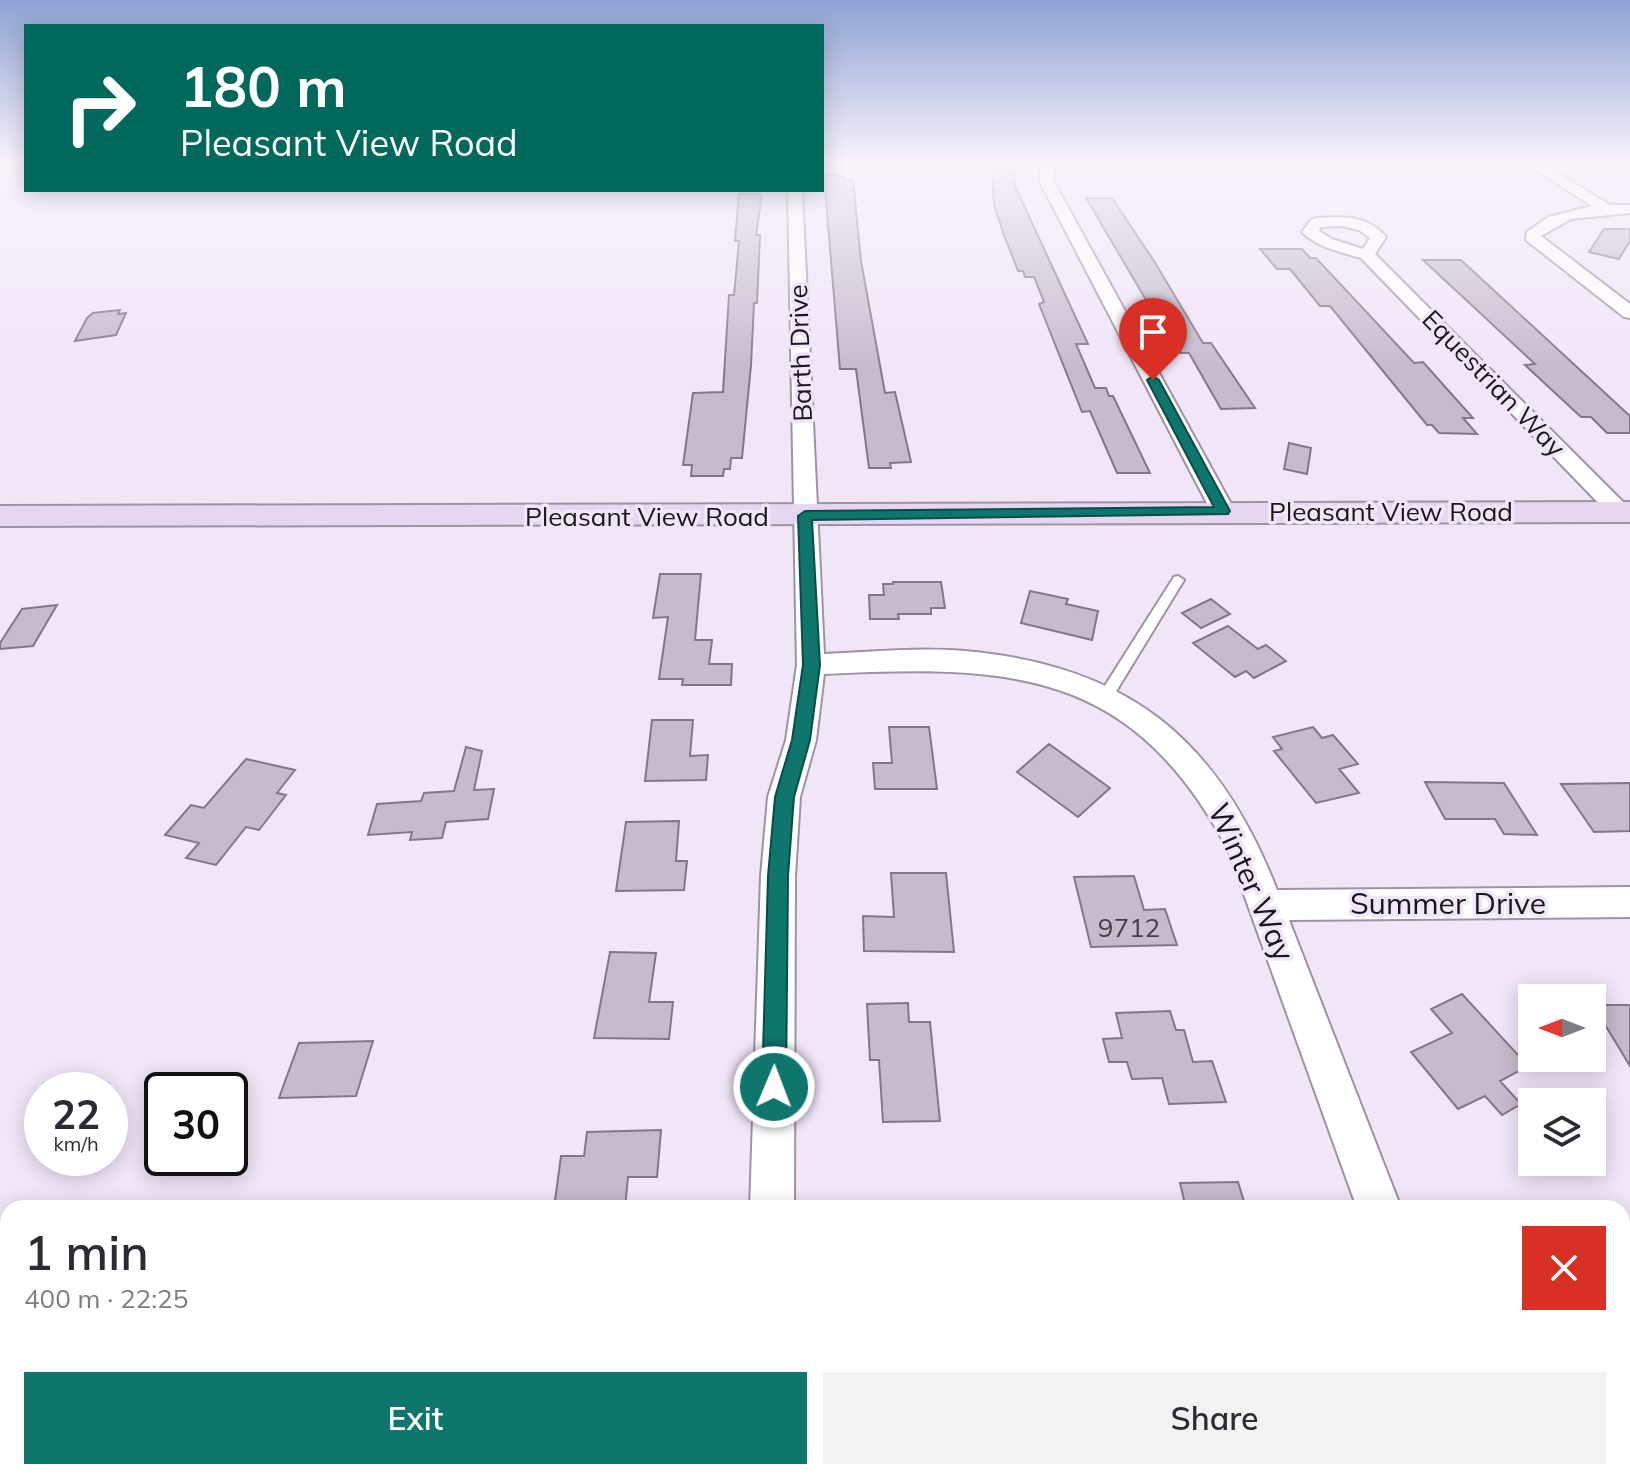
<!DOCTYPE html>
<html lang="en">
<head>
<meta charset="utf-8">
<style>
  :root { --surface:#fff; --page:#f2f2f3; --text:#2b2b33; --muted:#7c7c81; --accent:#0f766e }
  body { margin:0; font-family:Mulish,sans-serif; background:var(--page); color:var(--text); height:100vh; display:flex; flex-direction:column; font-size:30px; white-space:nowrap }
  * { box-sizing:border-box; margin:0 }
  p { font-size:26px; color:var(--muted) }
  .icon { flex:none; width:44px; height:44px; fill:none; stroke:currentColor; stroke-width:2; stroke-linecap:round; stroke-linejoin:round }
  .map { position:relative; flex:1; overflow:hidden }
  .sheet { position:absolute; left:0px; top:1200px; width:1630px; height:280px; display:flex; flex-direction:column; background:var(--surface); border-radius:24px 24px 0 0; box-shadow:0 4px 20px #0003 }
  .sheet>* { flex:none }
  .top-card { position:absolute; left:24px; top:24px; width:800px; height:168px; border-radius:0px; box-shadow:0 4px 20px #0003; background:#00695c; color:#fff; overflow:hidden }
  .needle { width:52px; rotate:270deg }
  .controls { position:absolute; left:1518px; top:984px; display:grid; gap:16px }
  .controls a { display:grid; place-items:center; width:88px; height:88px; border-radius:0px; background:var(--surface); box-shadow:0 4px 20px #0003; font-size:40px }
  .speed { position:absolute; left:24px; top:1072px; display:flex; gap:16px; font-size:40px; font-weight:700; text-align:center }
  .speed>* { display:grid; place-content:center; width:104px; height:104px; border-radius:50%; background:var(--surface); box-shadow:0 4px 20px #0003; line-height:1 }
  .speed small { font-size:20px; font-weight:400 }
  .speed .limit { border:4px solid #111; border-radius:12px; background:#fff; color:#111 }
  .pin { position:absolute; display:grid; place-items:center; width:68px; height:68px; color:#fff; margin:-82px -34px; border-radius:50% 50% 50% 0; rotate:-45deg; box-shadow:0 0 8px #0007 }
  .pin .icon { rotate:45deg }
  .me { position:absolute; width:88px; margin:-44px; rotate:1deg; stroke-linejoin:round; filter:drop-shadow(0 0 6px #0008) }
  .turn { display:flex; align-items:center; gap:28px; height:168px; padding:0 24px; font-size:36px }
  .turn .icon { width:104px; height:104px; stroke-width:2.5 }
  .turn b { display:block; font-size:56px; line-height:68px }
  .round { display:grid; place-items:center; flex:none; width:84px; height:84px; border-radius:0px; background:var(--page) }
  .headline { display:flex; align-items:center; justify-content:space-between; height:136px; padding:0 24px }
  h1 { font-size:48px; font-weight:600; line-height:60px }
  .action { display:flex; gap:16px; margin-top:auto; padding:16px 24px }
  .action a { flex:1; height:92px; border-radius:0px; background:var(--accent); color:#fff; font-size:32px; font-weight:600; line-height:92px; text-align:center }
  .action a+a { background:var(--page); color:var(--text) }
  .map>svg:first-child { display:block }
  .building { fill:#c6bacc; stroke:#827788; stroke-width:2 }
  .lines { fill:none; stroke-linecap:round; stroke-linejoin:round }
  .lane-casing { stroke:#9e93a4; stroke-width:4 }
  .street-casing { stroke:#9e93a4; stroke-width:4 }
  .secondary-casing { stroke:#9e93a4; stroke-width:4 }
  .lane { fill:#fff; fill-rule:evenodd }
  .street { fill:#fff; fill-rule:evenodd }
  .secondary { fill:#e7d6ef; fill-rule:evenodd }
  .route { fill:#0f766e; stroke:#0a4d48; stroke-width:2 }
  .labels { text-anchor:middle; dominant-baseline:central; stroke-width:7; stroke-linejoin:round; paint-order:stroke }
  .far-street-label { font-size:26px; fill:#19151b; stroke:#f1e5f8 }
  .number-label { font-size:26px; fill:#443e47 }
  .street-label { font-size:30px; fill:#19151b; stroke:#f1e5f8 }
</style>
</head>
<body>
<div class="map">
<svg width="1630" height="1480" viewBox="0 0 1630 1480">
  <rect width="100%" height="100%" fill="#f1e5f8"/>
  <path class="building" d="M992,170L1014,171L1015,186L1088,344H1076L1095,388H1106L1109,396H1113L1150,473H1117L1090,411L1082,412L1039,304L1044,302L1034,277H1025L1023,271H1018L1004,235L994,205Z
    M824,176H844V180H853L861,261L885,393L895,392L911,462L890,463L891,468H869L856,369H840Z
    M739,194H762L756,235H760L757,303H754L751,365L742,458H731L730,469H724L723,476H691L692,465H683L693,393L723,392L729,295H734L739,241H735Z
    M1086,198H1112L1154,261L1203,343H1211L1255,408L1221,409L1189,353H1180L1163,322H1159Z
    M1604,229H1630V241L1619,259L1589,252Z
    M1260,249H1302L1310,258H1316L1414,363L1423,362L1473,418H1463L1477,434L1439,433L1432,425H1427L1330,306H1320L1290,269H1277Z
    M1423,260H1461L1630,416V433H1607L1591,417H1581L1525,365L1535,364Z
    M120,310L118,314L126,313L116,335L75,341L87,318L93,313Z
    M1289,443L1311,448L1307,474L1284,469Z
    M660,574H701L695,640H712L709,664H732L731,685H682L683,679H659L668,617L653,618Z
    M893,582H941L945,608H931V614H898L899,619H870L869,595H884L883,584H893Z
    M1030,591L1068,599L1066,604L1098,611L1092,640L1021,623Z
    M1211,599L1230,614L1201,628L1182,613Z
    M57,605L33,646L0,649V643L22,609Z
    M1228,626L1258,649L1266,645L1286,661L1254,678L1246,671L1235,677L1193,643Z
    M652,720H693L690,756L708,755L706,780L645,781Z
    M889,727H929L937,789H875L873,763H892Z
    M1313,727L1322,738L1333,735L1358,764L1339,769L1359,793L1316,803L1274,751L1282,749L1273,737Z
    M1049,744L1110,788L1078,817L1017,772Z
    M466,747L482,751L474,790L494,789L488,819L446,822L442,838L410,840L412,832L368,835L377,804L421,801L424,793L454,791Z
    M246,759L295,770L277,793L286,795L259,830L246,827L216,865L186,858L199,843L165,835L191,805L204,808Z
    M1425,782L1504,783L1537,835L1504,834L1495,819H1445Z
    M1630,783V831L1594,832L1561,784Z
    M679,821L676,861H687L684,890L616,891L626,822Z
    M891,873H946L954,952L864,951L863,916L894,917Z
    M1134,876L1144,910L1165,909L1177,945L1091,947L1074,877Z
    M610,952L656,953L649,1002H673L669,1039L594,1038Z
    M1462,994L1528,1066L1500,1081L1521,1104L1502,1115L1485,1096L1458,1109L1411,1052L1452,1033L1431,1009Z
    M908,1003L909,1022H930L940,1121L883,1122L879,1060H870L867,1004Z
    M1593,1005H1630V1066Z
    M1170,1011L1176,1030H1184L1193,1062L1212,1061L1226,1102L1169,1104L1162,1078L1132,1079L1127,1062H1109L1103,1039L1122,1038L1116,1013Z
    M373,1041L356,1096L279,1098L299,1043Z
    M661,1130L657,1177H628L625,1208H554L561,1156H584L587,1132Z
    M1238,1182L1246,1208H1186L1180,1183Z"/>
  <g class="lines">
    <defs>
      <path id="lane" d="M1178,576L1184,580L1109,703H1099L1097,699L1099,695L1174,577Z"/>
      <path id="street" d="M1041,164H1055L1054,182L1235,511L1231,516H1215L1211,511L1040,182Z
        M1526,164H1543L1610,205H1630V213L1571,219L1541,236L1630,304V318L1624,317L1526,240L1527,232L1548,217L1592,206Z
        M788,190H802L824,654C871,652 918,647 964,651C1128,665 1218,739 1277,890L1630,887V917L1289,920L1401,1208H1357L1228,850C1132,668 1010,665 824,674L816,740L800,797L795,876L794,1208H750L761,876L768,797L786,740L797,665Z
        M1316,218C1342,216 1368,215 1386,237L1375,254L1628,507V517H1612L1361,258C1341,252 1318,248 1302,232L1311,220ZM1342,226L1359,230L1370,238L1363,249L1332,239L1319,231L1321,227Z
        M741,1472H791L792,1480H740Z
        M1453,1472H1503L1507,1480H1455Z"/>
      <path id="secondary" d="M1630,502V522L0,526V506Z"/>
    </defs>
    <use href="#lane" class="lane-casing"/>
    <use href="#street" class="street-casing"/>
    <use href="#secondary" class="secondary-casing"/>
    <use href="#lane" class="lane"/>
    <use href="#street" class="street"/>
    <use href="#secondary" class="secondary"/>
  </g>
  <linearGradient id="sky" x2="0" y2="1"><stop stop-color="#8da2d3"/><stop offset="0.44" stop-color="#f9f3fc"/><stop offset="1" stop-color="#f9f3fc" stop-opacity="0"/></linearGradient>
  <rect width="1630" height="371" fill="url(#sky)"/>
  <path class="route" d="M1153,376L1159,380L1230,511L1228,514L812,520L820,665L810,740L794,797L788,876L786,1087L782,1096L774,1100L765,1096L762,1087L768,876L775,797L792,740L803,665L798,516L805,511L1214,507L1147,380Z"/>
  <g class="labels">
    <g class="far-street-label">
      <text transform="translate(800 353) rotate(-92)">Barth Drive</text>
      <text transform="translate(1494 383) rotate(46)">Equestrian Way</text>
      <text x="1391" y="511">Pleasant View Road</text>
      <text x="647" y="516">Pleasant View Road</text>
    </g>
    <g class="number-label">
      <text x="1129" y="927">9712</text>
    </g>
    <g class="street-label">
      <text transform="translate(1252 882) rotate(66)">Winter Way</text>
      <text x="1448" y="903">Summer Drive</text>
    </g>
  </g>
</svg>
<div class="controls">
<a><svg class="needle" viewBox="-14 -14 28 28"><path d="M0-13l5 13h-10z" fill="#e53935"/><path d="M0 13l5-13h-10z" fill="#7c7c81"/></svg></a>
<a><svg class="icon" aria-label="layers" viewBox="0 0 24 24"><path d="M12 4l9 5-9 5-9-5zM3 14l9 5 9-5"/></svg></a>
</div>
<div class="speed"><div>22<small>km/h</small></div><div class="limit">30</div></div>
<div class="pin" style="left:1153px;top:380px;background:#d93025"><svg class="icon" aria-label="arrive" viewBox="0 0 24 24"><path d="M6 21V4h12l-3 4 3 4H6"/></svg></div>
<svg class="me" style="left:774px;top:1087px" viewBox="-20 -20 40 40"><circle r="17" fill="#0f766e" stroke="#fff" stroke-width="3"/><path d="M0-11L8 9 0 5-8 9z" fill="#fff"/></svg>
<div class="top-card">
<div class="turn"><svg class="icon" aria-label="right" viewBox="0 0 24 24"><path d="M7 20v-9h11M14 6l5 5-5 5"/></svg><div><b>180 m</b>Pleasant View Road</div></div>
</div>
<section class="sheet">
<div class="headline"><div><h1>1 min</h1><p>400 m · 22:25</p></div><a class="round" style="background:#d93025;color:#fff"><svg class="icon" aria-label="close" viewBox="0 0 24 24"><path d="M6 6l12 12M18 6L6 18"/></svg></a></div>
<div class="action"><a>Exit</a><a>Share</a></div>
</section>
</div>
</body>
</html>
